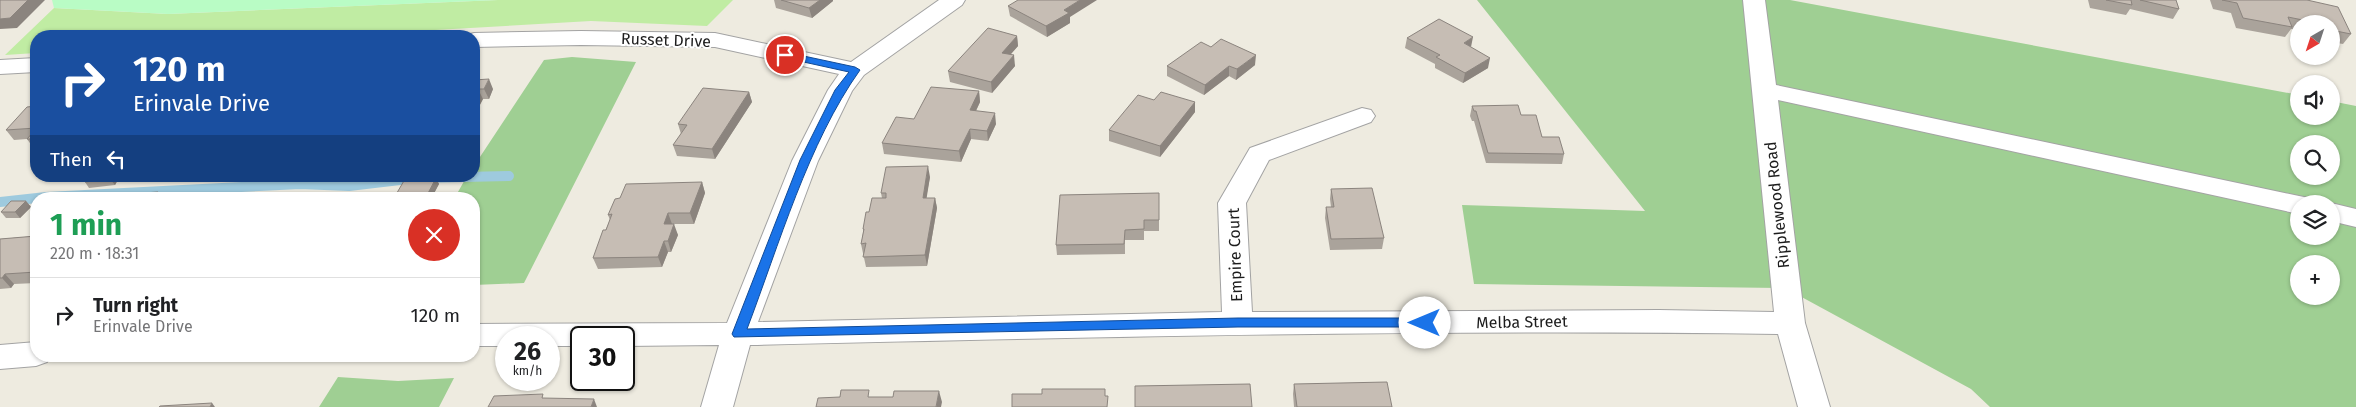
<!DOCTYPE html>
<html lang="en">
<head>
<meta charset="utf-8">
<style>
  :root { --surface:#fff; --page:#f6f6f6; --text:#202124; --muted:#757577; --line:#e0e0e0 }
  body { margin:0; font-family:"Fira Sans",sans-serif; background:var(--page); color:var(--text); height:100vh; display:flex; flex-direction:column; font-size:19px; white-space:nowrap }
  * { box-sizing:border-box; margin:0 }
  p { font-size:16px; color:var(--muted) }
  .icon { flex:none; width:28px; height:28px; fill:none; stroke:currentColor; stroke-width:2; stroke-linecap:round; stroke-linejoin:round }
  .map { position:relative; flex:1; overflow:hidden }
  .details { position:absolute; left:30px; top:192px; width:450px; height:170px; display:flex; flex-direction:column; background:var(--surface); border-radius:20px; box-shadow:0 1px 4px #0004 }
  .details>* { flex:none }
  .guide { position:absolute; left:30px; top:30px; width:450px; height:152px; border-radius:20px; box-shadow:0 1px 4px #0004; background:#1a4fa0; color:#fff; overflow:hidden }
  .needle { width:32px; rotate:219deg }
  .tools { position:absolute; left:2290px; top:15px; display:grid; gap:10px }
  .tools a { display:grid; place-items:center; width:50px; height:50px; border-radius:50%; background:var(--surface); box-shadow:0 1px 4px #0004; font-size:25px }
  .speed { position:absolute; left:495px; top:326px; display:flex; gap:10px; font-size:25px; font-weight:700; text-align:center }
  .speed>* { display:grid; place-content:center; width:65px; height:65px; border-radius:50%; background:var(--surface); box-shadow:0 1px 4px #0004; line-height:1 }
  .speed small { font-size:12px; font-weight:400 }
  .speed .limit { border:2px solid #111; border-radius:8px; background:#fff; color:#111 }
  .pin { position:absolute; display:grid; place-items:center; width:42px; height:42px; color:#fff; margin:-21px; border:2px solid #fff; border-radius:50%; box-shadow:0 1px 5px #0007 }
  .me { position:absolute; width:55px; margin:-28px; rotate:270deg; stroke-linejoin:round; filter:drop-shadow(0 0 4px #0008) }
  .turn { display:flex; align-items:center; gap:18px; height:105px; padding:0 20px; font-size:22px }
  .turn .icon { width:65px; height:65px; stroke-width:2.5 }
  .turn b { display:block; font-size:35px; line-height:42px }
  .then { display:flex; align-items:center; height:48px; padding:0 20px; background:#0003; gap:10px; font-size:19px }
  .round { display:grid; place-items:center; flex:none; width:52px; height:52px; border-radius:26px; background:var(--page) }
  .head { display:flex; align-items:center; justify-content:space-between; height:85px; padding:0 20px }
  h1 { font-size:30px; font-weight:700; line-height:38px; color:#1e9e55 }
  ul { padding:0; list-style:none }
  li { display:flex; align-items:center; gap:15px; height:75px; padding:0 20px; border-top:1px solid var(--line) }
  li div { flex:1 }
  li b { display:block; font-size:19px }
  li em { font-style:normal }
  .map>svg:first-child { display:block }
  .grass { fill:#c0eca3 }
  .forest { fill:#9fcf93; fill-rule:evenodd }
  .park { fill:#b9fcc5 }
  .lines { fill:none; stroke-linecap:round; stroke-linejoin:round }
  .stream { stroke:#9ecade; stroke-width:10 }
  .minor-casing { stroke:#a3a3a3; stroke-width:2 }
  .minor { fill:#fff; fill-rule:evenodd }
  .wall { fill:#aaa39b }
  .shaded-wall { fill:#8b847e }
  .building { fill:#c6bdb4; stroke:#8b847e }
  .route { fill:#1a73e8; stroke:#114b97 }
  .labels { text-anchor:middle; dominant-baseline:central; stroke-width:4; stroke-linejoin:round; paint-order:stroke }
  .street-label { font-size:16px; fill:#1c1c1c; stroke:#fff }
</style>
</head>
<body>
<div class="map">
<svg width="2356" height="407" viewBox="0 0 2356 407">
  <rect width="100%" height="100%" fill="#eeebe0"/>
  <path class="grass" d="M498,0H733L707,26L591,21L329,36H36V53L5,55L54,8L168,14Z"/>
  <path class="forest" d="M1477,0H1790L2299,95V116H2331V101L2356,106V407H1990L1971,389L1785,288L1474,284L1462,205L1645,211ZM2299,144H2331V176H2299ZM2299,204H2331V236H2299ZM2299,264H2331V296H2299Z
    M572,57L636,62L524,283L474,285V199H454L467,176H474V166L544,60Z
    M338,377L398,381L454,378L439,407H319Z"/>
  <path class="park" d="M52,0H498L168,14L54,8Z"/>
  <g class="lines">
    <path class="stream" d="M0,202L46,197L300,184L349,186L417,178L509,176"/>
    <defs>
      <path id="minor" d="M939,0H965L962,5L864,75L852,91L818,161L758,322L1222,312L1218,203L1250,148L1362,108L1371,110L1375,116L1371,122L1269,160L1246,203L1252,312L1659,310L1774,312L1743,0H1765L1776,85L2299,196L2309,198L2312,204H2299V214L1778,100L1805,323L1830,407H1798L1778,334C1435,329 1093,337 750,345L733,407H701L719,345L624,346V338H581V346H549V338H506V346H474V324L727,323L792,161L828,90L839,74L715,47L581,45L474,47V36L466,35L474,33L581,31L715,33L851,62Z
        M36,58V72L0,74V60Z
        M2331,203L2356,209V227L2331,221V204H2327Z
        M36,342V356H50L47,362L36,366L0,369V345Z"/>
    </defs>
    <use href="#minor" class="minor-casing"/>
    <use href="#minor" class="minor"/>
  </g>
  <path class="wall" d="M774,0H833V1L812,18L776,8Z
    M2088,0H2176L2179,9L2173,19L2130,9L2126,15L2090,8Z
    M2210,0H2307L2351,34L2343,44L2331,42V24H2299V30L2291,29L2285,37L2236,28L2231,13L2213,9Z
    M1008,6L1070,17V23L1047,37L1010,16Z
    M1017,36L1018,46L1010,55L1015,66L992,93L950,82L948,71Z
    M1407,38L1471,47L1488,68L1463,83L1435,68V64L1405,48Z
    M1255,65L1236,80L1229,76L1204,95L1167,76V66Z
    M474,80L493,89L489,99H483L474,116Z
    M979,91L980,102L976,111L996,124L988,141L971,139L961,162L884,154L882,143L914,119Z
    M749,92L752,102L715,159L677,156L673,145L681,134L678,124Z
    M1154,100L1195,102V112L1160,157L1109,141V130Z
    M36,106V150H35L27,139L14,140L6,130Z
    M1472,106L1521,115L1542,137L1564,154L1562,164L1486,163L1474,121H1472L1470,116Z
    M120,176L115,185L89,188L85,182Z
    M930,177L926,198H935L937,208L927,266L866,267L861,244L863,233V229L869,212L882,198L881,193Z
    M436,178L439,184L431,199L394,198Z
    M702,182L705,193L694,224H672L678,235L671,252H668L662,267L598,269L593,258L610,220L608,215Z
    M1331,189L1384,238L1382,249L1330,250L1325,218L1326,207H1331L1330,199Z
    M1159,193V231H1144V240H1125V254L1057,255L1056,245Z
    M26,201L31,207L20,218H6L1,212Z
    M36,236V283L14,284L11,288L0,289V239Z
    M1294,384L1392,407H1294L1293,394Z"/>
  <path class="shaded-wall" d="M28,0H45L17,28L0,29V19Z
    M820,0H833V1L812,18L809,8Z
    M1080,0H1097L1070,17V23L1047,37L1046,26L1064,10Z
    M1017,36L1018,46L1003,63L1002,53Z
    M1473,37L1471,47L1464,43Z
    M1014,55L1015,66L992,93L991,82Z
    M1256,55L1255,65L1236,80L1237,69Z
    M1490,58L1488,68L1463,83L1465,73Z
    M1229,66V76L1204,95L1205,85Z
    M489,79L493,89L489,99L484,89Z
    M478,89L483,99L474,116V97Z
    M979,91L980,102L971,121L970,110Z
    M749,92L752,102L715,159L712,149Z
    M1195,102V112L1160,157V146Z
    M995,113L996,124L988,141L987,131Z
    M970,129L971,139L961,162L959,151Z
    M928,166L930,177L925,208L923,198Z
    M112,176H120L115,185L110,179Z
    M436,178L439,184L431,199H427L426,197Z
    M702,182L705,193L694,224L690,213Z
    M158,192L162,199H153Z
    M935,198L937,208L927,266L925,255Z
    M26,201L31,207L20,218L15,212Z
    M668,213L672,224H664Z
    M674,224L678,235L671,252L668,241Z
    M664,241L668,252L662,267L658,257Z
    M5,274L14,284L11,288L2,278Z
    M939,391L942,402L941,407H936Z
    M594,399L597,407H591Z
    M212,403L215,407H210Z"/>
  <path class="building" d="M0,0H28L10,18L0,19Z
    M781,0H820L809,8Z
    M1018,0H1080L1064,10L1069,13L1046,26L1008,6Z
    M2106,0H2131L2132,5Z
    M2140,0H2176L2179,9Z
    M2222,0H2307L2338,7L2351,34L2331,30V24H2322L2288,17L2292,27L2243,18L2237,3Z
    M1439,19L1473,37L1464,43L1490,58L1465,73L1436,57L1440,55L1407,38Z
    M988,28L1017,36L1002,53L1014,55L991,82L948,71Z
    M1221,39L1256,55L1237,69L1229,66L1205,85L1167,66L1201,42L1211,47Z
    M489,79L484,89H478L474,97V80Z
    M931,87L979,91L970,110L995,113L987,131L970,129L959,151L882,143L896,117L914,119Z
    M703,88L749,92L712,149L673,145L687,125L678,124Z
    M1161,92L1195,102L1160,146L1109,130L1138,95L1154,100Z
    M1518,105L1521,115H1536L1542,137H1559L1564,154L1488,153L1476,111H1474L1472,106Z
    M36,106V128L6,130L27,107Z
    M36,129V139H27Z
    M928,166L923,198H935L925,255L863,257L866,243L861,244L864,229H863L866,212H869L872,198H886V193H881L886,167Z
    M88,176H112L110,179L85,182Z
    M436,178L426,197L394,198L405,179Z
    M702,182L690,213H668L664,224H674L668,241H664L658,257L593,258L603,230H606L612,214L608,215L615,199L620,198L626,184Z
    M1372,188L1384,238L1331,239L1326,207H1334L1331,189Z
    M158,192L153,199H139L144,193Z
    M1159,193V220H1144V229L1125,230L1124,244L1056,245L1060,195Z
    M11,201H26L15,212H1Z
    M36,236V272L5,274L2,278H0V239Z
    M1387,382L1392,407H1297L1294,384Z
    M1250,384L1252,407H1135V386Z
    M1042,389H1105V396H1108L1107,407H1012V394H1042Z
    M841,390H869L868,397H893L894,391H939L936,407H816L818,398L840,397Z
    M543,394L542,398L594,399L591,407H488L494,396Z
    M212,403L210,407H159L160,406Z"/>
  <path class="route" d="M785,52L855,67L860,70C808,143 779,245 747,329L1238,318H1425L1431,323L1425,327H1238L734,337L732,334L800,160L835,90L849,72L781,57V53Z"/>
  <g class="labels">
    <g class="street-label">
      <text transform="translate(666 40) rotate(2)">Russet Drive</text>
      <text transform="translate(1777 205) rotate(-96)">Ripplewood Road</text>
      <text transform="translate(1235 255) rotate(-92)">Empire Court</text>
      <text transform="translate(1522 322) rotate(-1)">Melba Street</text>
    </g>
  </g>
</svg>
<div class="tools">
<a><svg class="needle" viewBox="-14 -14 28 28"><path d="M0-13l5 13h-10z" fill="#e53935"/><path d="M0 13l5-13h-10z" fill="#757577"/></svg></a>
<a><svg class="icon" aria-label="sound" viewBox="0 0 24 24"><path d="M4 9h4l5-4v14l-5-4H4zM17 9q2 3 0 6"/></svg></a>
<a><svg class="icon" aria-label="search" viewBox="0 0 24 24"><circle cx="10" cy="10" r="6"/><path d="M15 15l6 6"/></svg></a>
<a><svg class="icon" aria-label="layers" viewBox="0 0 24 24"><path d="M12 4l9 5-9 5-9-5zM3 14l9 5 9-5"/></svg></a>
<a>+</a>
</div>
<div class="speed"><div>26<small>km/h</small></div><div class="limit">30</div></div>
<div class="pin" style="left:785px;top:55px;background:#d93025"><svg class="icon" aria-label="arrive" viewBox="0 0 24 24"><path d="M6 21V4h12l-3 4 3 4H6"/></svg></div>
<svg class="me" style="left:1425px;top:323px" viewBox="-20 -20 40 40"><circle r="19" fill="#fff"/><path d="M0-13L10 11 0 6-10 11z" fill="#1a73e8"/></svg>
<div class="guide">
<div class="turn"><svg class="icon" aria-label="right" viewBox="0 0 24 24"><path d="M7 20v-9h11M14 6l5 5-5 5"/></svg><div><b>120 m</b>Erinvale Drive</div></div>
<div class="then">Then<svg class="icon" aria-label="left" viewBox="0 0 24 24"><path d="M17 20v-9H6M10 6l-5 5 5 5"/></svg></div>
</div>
<section class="details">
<div class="head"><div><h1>1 min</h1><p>220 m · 18:31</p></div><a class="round" style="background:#d93025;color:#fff"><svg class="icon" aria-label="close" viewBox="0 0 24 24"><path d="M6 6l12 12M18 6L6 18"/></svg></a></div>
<ul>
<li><svg class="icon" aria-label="right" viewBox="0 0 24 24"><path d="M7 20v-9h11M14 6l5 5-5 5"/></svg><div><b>Turn right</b><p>Erinvale Drive</p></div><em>120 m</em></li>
</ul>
</section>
</div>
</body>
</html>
